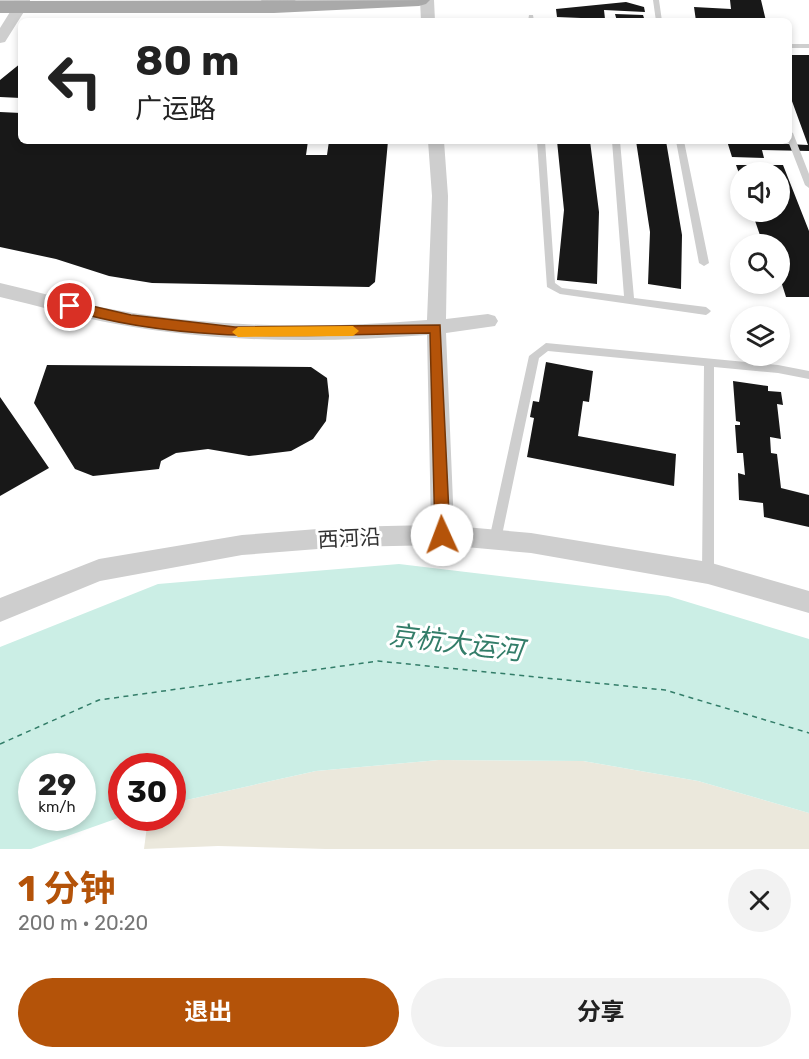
<!DOCTYPE html>
<html lang="zh">
<head>
<meta charset="utf-8">
<style>
  :root { --surface:#fff; --page:#f2f2f2; --text:#222; --muted:#767676; --accent:#b45309 }
  body { margin:0; font-family:Rubik,"Noto Sans SC",sans-serif; background:var(--page); color:var(--text); height:100vh; display:flex; flex-direction:column; font-size:22px; white-space:nowrap }
  * { box-sizing:border-box; margin:0 }
  p { font-size:20px; color:var(--muted) }
  .icon { flex:none; width:33px; height:33px; fill:none; stroke:currentColor; stroke-width:2; stroke-linecap:round; stroke-linejoin:round }
  .map { position:relative; height:849px; overflow:hidden }
  .sheet { display:flex; flex-direction:column; background:var(--surface); flex:1 }
  .sheet>* { flex:none }
  .hud { position:absolute; left:18px; top:18px; width:774px; height:126px; border-radius:9px; box-shadow:0 3px 9px #0003; background:#fff; color:var(--text); overflow:hidden }
  .controls { position:absolute; left:730px; top:162px; display:grid; gap:12px }
  .controls a { display:grid; place-items:center; width:60px; height:60px; border-radius:50%; background:var(--surface); box-shadow:0 3px 9px #0003; font-size:30px }
  .speed { position:absolute; left:18px; top:753px; display:flex; gap:12px; font-size:30px; font-weight:700; text-align:center }
  .speed>* { display:grid; place-content:center; width:78px; height:78px; border-radius:50%; background:var(--surface); box-shadow:0 3px 9px #0003; line-height:1 }
  .speed small { font-size:15px; font-weight:400 }
  .speed .limit { border:9px solid #d22; background:#fff; color:#111 }
  .pin { position:absolute; display:grid; place-items:center; width:51px; height:51px; color:#fff; margin:-26px; border:3px solid #fff; border-radius:50%; box-shadow:0 2px 6px #0007 }
  .me { position:absolute; width:66px; margin:-33px; rotate:358deg; stroke-linejoin:round; filter:drop-shadow(0 0 4px #0008) }
  .turn { display:flex; align-items:center; gap:21px; height:126px; padding:0 18px; font-size:27px }
  .turn .icon { width:78px; height:78px; stroke-width:2.5 }
  .turn b { display:block; font-size:42px; line-height:51px }
  .round { display:grid; place-items:center; flex:none; width:63px; height:63px; border-radius:32px; background:var(--page) }
  .head { display:flex; align-items:center; justify-content:space-between; height:102px; padding:0 18px }
  h1 { font-size:36px; font-weight:700; line-height:45px; color:var(--accent) }
  .primary-button { display:flex; gap:12px; margin-top:auto; padding:12px 18px }
  .primary-button a { flex:1; height:69px; border-radius:36px; background:var(--accent); color:#fff; font-size:24px; font-weight:700; line-height:69px; text-align:center }
  .primary-button a+a { background:var(--page); color:var(--text) }
  .map>svg:first-child { display:block }
  .green { fill:#ebe8dc }
  .water { fill:#cbeee5; fill-rule:evenodd }
  .lines { fill:none; stroke-linecap:round; stroke-linejoin:round }
  .ferry { stroke:#337d69; stroke-width:1.5; stroke-dasharray:5 4.5; stroke-linecap:butt }
  .building { fill:#181818 }
  .service { fill:#cecece; fill-rule:evenodd }
  .minor { fill:#cecece; fill-rule:evenodd }
  .primary { fill:#a9a9a9; fill-rule:evenodd }
  .route { fill:#b45309; stroke:#753606; stroke-width:1.5 }
  .slow { fill:#f59e0b }
  .labels { text-anchor:middle; dominant-baseline:central; stroke-width:6; stroke-linejoin:round; paint-order:stroke }
  .street-label { font-size:21px; fill:#313131; stroke:#fff }
  .near-water-label { font-size:27px; font-style:italic; fill:#337d69; stroke:#fff }
</style>
</head>
<body>
<div class="map">
<svg width="809" height="849" viewBox="0 0 809 849">
  <rect width="100%" height="100%" fill="#fff"/>
  <path class="green" d="M439,760L583,761L698,781L809,813V849H326L218,846L144,849L148,818H172L173,803L316,771Z"/>
  <path class="water" d="M399,564L668,596L809,639V813L698,781L583,761L439,760L316,771L173,803L172,766H122L121,817L31,849H0V647L158,584ZM32,766H82V818H32Z"/>
  <g class="lines">
    <path class="ferry" d="M0,744L99,700L378,661L665,690L809,733"/>
  </g>
  <path class="building" d="M730,0H761L766,21H696L694,7L731,9Z
    M626,2L644,7L645,12L604,10L605,19L557,17L556,9Z
    M615,14L643,15L645,21H617Z
    M789,55H809V151L762,150L764,158L732,157L727,141L808,145L789,93Z
    M21,63V98L0,97V80Z
    M0,112L21,113V141H308L306,155H327L329,141H388L375,282L369,287L152,283L109,276L56,259L0,247Z
    M557,141H590L599,212L597,284L557,280L564,210Z
    M636,141H666L682,235L681,289L648,284L650,232Z
    M736,165H783L809,231V297H786L780,278V244H763L752,212H780V172H741V179Z
    M546,362L593,371L589,402L583,401L578,436L676,454L674,486L527,457L534,418L530,417L533,401L539,402Z
    M47,365L311,367L327,378L329,396L326,421L313,439L291,451L249,456L208,449L176,453L161,461L159,469L93,476L75,469L34,403Z
    M733,381L768,386V391L781,392L783,405L777,404L781,439L770,437L771,453L777,454L781,488L809,495V527L764,517L763,503L739,500L738,473L745,475L743,453H737L735,425H740V422L736,421Z
    M0,397L49,468L0,496Z"/>
  <g class="lines">
    <path class="service" d="M0,0H30V1L27,3H0Z
      M261,0H296L293,2L264,3L262,2Z
      M653,0H659L662,21H656Z
      M529,15H533L534,21H528Z
      M789,44H809V48H789Z
      M789,131L793,133L809,174V188L805,185L788,141Z
      M537,141H545L555,283L562,288L624,296L612,141H620L634,298L706,307L711,311L709,313L706,315L560,294L547,287Z
      M676,141H684L709,263L704,266L699,263Z
      M546,343L778,365L809,371V379L778,373L714,367V573L712,577L708,578L704,577L702,573L704,366L548,351L539,358L501,540L499,544L495,545L491,544L489,540L529,356Z"/>
    <path class="minor" d="M420,0H434L435,21H421Z
      M20,3L27,7L5,42L0,43V28L15,4Z
      M428,141H444L448,196L446,319L488,314L495,316L498,321L495,326L446,333L454,526L531,533L708,562L809,591V613L708,584L531,553L443,545L343,547L242,555L100,581L0,622V598L99,559L242,535L343,527L431,525L427,335C324,343 218,343 116,324C77,317 39,306 0,297V283C39,292 77,303 116,310C218,328 324,329 427,320L432,196Z"/>
    <path class="primary" d="M430,0L426,4L419,6L274,13H0V1Z"/>
  </g>
  <path class="route" d="M70,301L131,315L235,327L440,325L450,535L448,539H437L435,535L430,333C309,335 183,345 66,309L64,306Z"/>
  <path class="slow" d="M353,326L359,331L353,336L238,337L232,332L238,327Z"/>
  <g class="labels">
    <g class="street-label">
      <text transform="translate(349 538) rotate(-3)">西河沿</text>
    </g>
    <g class="near-water-label">
      <text transform="translate(456 643) rotate(7)">京杭大运河</text>
    </g>
  </g>
</svg>
<div class="controls">
<a><svg class="icon" aria-label="sound" viewBox="0 0 24 24"><path d="M4 9h4l5-4v14l-5-4H4zM17 9q2 3 0 6"/></svg></a>
<a><svg class="icon" aria-label="search" viewBox="0 0 24 24"><circle cx="10" cy="10" r="6"/><path d="M15 15l6 6"/></svg></a>
<a><svg class="icon" aria-label="layers" viewBox="0 0 24 24"><path d="M12 4l9 5-9 5-9-5zM3 14l9 5 9-5"/></svg></a>
</div>
<div class="speed"><div>29<small>km/h</small></div><div class="limit">30</div></div>
<div class="pin" style="left:70px;top:306px;background:#d93025"><svg class="icon" aria-label="arrive" viewBox="0 0 24 24"><path d="M6 21V4h12l-3 4 3 4H6"/></svg></div>
<svg class="me" style="left:442px;top:535px" viewBox="-20 -20 40 40"><circle r="19" fill="#fff"/><path d="M0-13L10 11 0 6-10 11z" fill="#b45309"/></svg>
<div class="hud">
<div class="turn"><svg class="icon" aria-label="left" viewBox="0 0 24 24"><path d="M17 20v-9H6M10 6l-5 5 5 5"/></svg><div><b>80 m</b>广运路</div></div>
</div>
</div>
<section class="sheet">
<div class="head"><div><h1>1 分钟</h1><p>200 m · 20:20</p></div><a class="round"><svg class="icon" aria-label="close" viewBox="0 0 24 24"><path d="M6 6l12 12M18 6L6 18"/></svg></a></div>
<div class="primary-button"><a>退出</a><a>分享</a></div>
</section>
</body>
</html>
